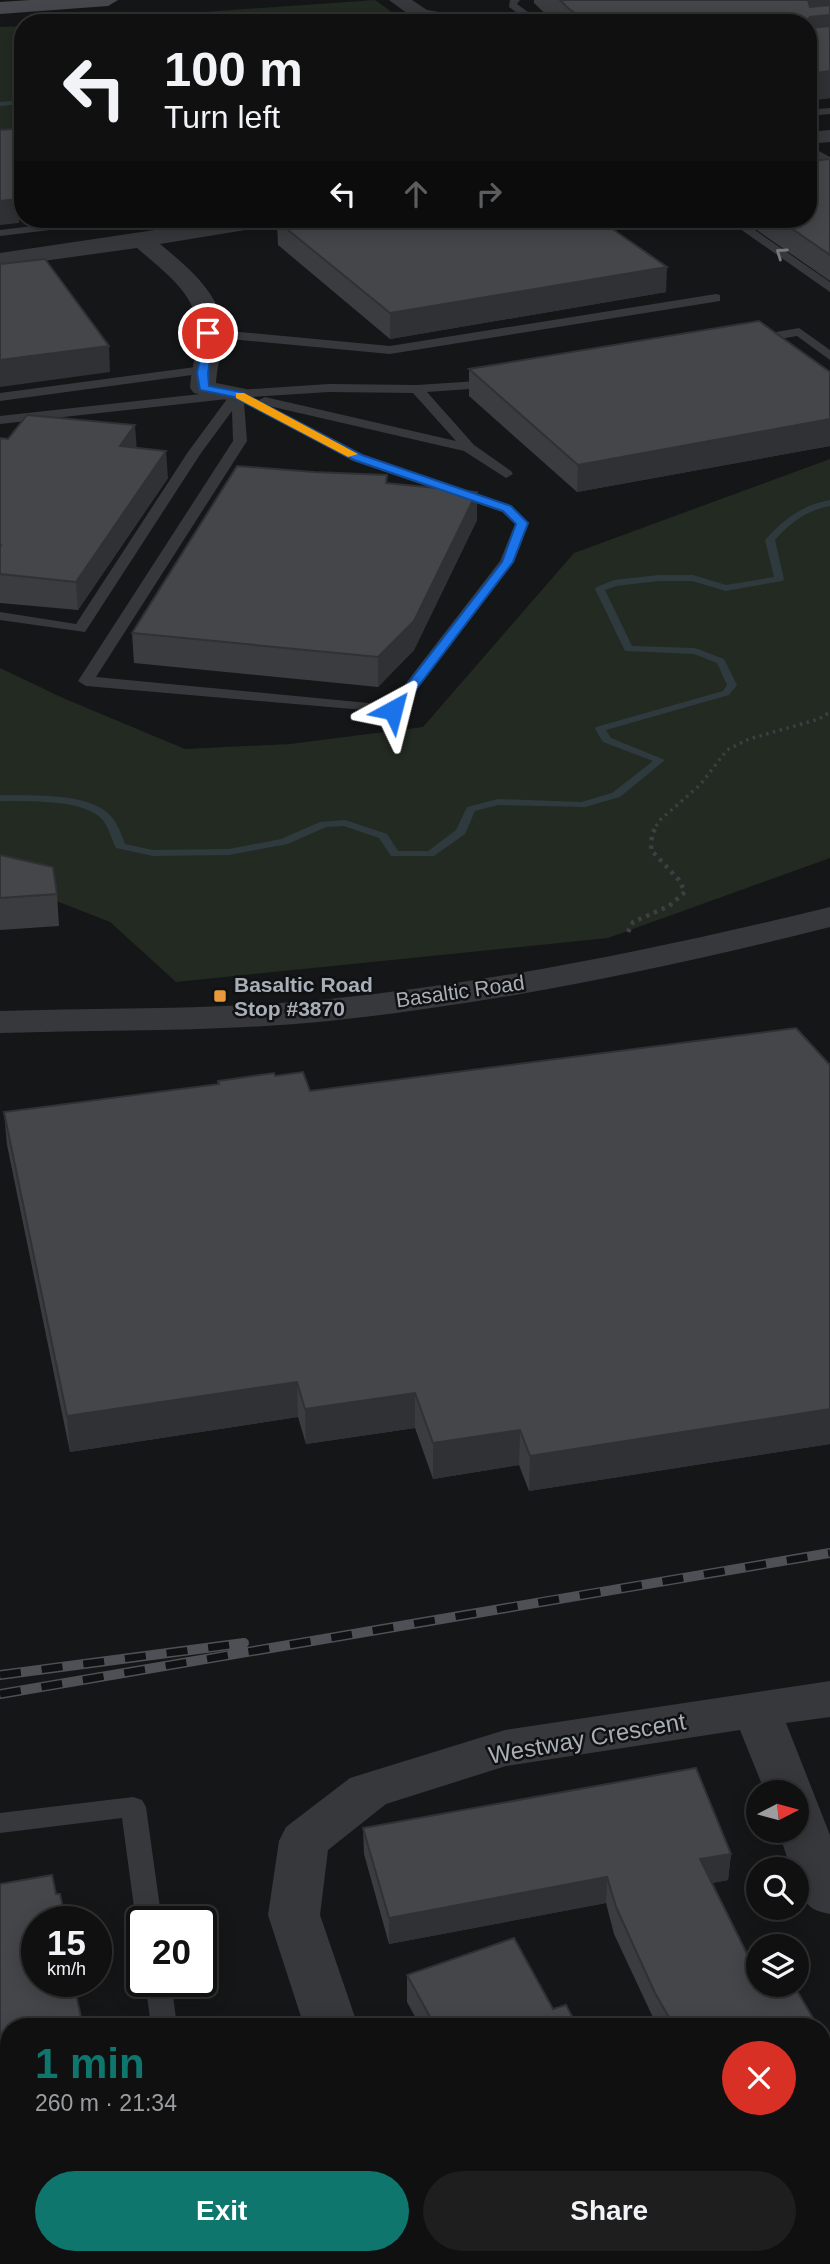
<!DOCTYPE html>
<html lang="en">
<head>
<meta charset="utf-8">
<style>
  :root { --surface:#101011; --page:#1e1e1f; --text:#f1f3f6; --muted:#9c9d9f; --line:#303031; --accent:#0f766e }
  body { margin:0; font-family:Helvetica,sans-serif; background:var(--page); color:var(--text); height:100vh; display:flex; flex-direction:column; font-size:26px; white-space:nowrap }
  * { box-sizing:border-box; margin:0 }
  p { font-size:23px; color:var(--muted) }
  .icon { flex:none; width:38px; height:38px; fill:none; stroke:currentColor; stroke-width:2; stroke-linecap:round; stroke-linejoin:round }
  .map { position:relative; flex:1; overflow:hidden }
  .drawer { position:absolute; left:0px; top:2018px; width:831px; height:247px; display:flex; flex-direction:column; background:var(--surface); border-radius:28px 28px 0 0; box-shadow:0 4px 18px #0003,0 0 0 2px var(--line) }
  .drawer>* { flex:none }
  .guide { position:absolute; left:14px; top:14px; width:803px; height:214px; border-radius:28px; box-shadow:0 4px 18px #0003,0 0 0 2px var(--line); background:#101011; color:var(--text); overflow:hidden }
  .needle { width:46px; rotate:84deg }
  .fabs { position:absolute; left:746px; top:1780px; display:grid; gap:14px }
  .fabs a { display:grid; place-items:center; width:63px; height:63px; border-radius:50%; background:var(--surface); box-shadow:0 4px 18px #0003,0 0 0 2px var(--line); font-size:35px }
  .speed { position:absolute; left:21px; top:1906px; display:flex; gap:14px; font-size:35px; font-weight:700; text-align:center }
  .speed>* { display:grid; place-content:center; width:91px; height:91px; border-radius:50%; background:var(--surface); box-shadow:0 4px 18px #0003,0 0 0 2px var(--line); line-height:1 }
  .speed small { font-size:18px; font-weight:400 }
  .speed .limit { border:4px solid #111; border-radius:10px; background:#fff; color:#111 }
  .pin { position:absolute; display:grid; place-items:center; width:60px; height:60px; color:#fff; margin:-30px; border:4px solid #fff; border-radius:50%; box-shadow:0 2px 7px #0007 }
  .me { position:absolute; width:77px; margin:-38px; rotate:38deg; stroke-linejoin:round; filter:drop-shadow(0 0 5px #0008) }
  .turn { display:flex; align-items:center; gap:24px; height:147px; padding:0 35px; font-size:32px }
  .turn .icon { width:91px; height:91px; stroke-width:2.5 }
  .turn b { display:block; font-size:49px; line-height:60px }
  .lanes { display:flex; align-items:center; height:66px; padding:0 35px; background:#0003; justify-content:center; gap:35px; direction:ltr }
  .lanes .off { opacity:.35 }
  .round { display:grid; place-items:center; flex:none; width:74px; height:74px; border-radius:37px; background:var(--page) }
  .headline { display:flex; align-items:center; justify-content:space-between; height:119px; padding:0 35px }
  h1 { font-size:42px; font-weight:700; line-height:52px; color:var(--accent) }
  .cta { display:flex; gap:14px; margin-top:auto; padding:14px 35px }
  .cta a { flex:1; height:80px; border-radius:42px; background:var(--accent); color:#fff; font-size:28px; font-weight:700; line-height:80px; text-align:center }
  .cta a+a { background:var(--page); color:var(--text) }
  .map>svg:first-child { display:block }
  .green { fill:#222a22 }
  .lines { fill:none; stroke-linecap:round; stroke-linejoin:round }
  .stream { fill:#2f3a3f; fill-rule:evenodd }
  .path-far1 { stroke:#3d3f43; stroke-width:3.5; stroke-dasharray:2.5 4.5; stroke-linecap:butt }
  .path { stroke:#3d3f43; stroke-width:4.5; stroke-dasharray:3.5 5; stroke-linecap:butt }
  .lane { fill:#37383c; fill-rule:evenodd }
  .street { fill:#37383c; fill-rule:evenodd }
  .secondary { fill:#45474c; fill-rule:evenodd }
  .rail-casing { stroke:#4e5055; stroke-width:10 }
  .rail { stroke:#101112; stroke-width:7; stroke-dasharray:21; stroke-linecap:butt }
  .wall { fill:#3a3c40 }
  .shaded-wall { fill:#303134 }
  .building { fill:#44464a; stroke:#303134; stroke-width:2 }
  .oneway { stroke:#757980 }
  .route { fill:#1a73e8; stroke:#114b97; stroke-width:2 }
  .slow { fill:#f59e0b }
  .poi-dot { fill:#e8993c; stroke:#101112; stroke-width:2.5 }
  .labels { text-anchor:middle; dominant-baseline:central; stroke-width:5; stroke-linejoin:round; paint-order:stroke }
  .poi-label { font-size:21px; font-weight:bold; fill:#a8aeb7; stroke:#101112; text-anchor:start }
  .street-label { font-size:21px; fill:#a8aeb7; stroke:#101112 }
  .near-street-label { font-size:24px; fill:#a8aeb7; stroke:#101112 }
</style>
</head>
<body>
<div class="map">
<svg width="830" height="2264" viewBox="0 0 830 2264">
  <rect width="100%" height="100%" fill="#151617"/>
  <path class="green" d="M375,0L407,23H58L74,21Z
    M23,26V145L0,147V27Z
    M830,459V858L608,938L176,982L110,922L0,879V668L63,698L185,749L290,744L423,727L574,553Z"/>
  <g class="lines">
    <path class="stream" d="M84,19L89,23H82L81,21Z
      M23,100V104L0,106V102Z
      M830,500V506C807,510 790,523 775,540L784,579L782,581L726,591L692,581H659L616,586L605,590L632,646L695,648L724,659L737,685L729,695L606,730L611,738L665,760L620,797L585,807L498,805L475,811L465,834L434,856H391L379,838L344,826L326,827L288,844L229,855L153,856L116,848C111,839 109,827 102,819C81,798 28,802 0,801V795C30,796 87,792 109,814C117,822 121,833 125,844L153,850L229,849L281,839L320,822L345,820L387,834L398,851H428L456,830L467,807L498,799L581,802L612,793L653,761L603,742L595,729L596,727L723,691L727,685L717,663L694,654L625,651L595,589L597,587L614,580L659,575H693L726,585L774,577L765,540L767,538C785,518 803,505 830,500Z"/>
    <path class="path-far1" d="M656,826L660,820L700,785L727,750L749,739L819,719L830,712"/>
    <path class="path" d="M628,932L633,922L669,906L685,892L679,880L651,850L652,834L657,825"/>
    <path class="lane" d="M510,0H520L517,4L543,23H531L509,7Z
      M830,108V114L808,116V110Z
      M808,145L830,157V165L808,153Z
      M90,219H123L117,222L0,236V230Z
      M181,219H193L202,231L192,233Z
      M726,219H739L830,282V292Z
      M716,294L720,295V301L390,354L208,337L202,333L208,329L390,346Z
      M799,328L830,350V360L797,336L753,344L747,340L753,336Z
      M203,366L207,367V373L0,401V393Z
      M493,380L499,384L498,387L427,392L474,445L511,471L513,474L506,478L464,451L269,406L363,455L512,506L529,523L514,562L399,713L86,686L78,681L233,441L232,411L201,453L85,632L0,620V612L76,624L188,452L227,399L0,424V416L237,390L329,384L417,385ZM329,392L413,393L456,441L265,397L259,400L252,397ZM244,403L353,461L502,512L515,524L500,561L389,705L96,677L247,441Z
      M133,1797L142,1800L146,1807L162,1922H142V1930L136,1922L122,1818L0,1833V1813Z
      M145,1981H171L177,2026H151Z
      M227,2256H256L259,2264H230Z"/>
    <path class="street" d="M389,0H412L427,10L452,14L462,23L415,19Z
      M830,130V142L808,144V132Z
      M229,219H280L277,224L269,226L160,244C185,265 220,292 222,327C224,346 217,364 216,383L246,389L250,394L246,399L237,402L194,393L190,388C191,370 197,352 198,334C200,296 162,270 137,248L0,267V253Z
      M830,907V927C665,969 498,1003 329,1021C220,1032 109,1030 0,1033V1011C109,1008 220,1010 329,999C498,982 665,947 830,907Z
      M830,1681V1717L786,1723L830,1835V1914C825,1913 816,1911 812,1908C801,1900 796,1882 796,1869H791L778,1830H796V1792H765L740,1730L506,1766L386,1804L328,1850L320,1915L358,2026H304L268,1915L279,1841L286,1827L350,1778L505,1730Z
      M401,2256H459L463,2264H405Z"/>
    <path class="secondary" d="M30,0H118L108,6L0,14V2Z"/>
    <defs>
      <path id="rail" d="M0,1675L244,1643
        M0,1694L830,1553"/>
    </defs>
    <use href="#rail" class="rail-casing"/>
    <use href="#rail" class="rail"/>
  </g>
  <path class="wall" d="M534,0H830V98L808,101V23H555L534,3Z
    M830,160V281L741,219H808Z
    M277,221L666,292L390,339L278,245Z
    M469,369L830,372V446L577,492L469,396Z
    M0,438L137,448L168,478L78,610L0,603Z
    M314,472L387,475V483L477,520L414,650L378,687L134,663L132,633Z
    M0,855L57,894L59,926L0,930Z
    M830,1065V1444L529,1491L519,1465L433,1479L415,1428L306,1444L298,1417L70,1452L7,1145L4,1112L218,1084V1081L275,1076L310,1091Z
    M363,1828L731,1854L728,1880L712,1883L754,1968L817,2025V2026H657L614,1934L606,1903L389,1944L364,1854Z
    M407,1975L553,2009L577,2026H420L407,2002Z
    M535,2256H685L689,2264H539Z
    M790,2256H822L830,2264H794Z"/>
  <path class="shaded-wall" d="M807,0H830V41L808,43L806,23Z
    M830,71V98L808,101V74Z
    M15,195H23V219H24H19V223L0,225V201Z
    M667,267L666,292L390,339V313Z
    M109,346L110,372L0,387V360Z
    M830,419V446L577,492L578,465Z
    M135,425L137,452L120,446Z
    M166,451L168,478L78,610L76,582Z
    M477,492V520L414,650L378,687V657Z
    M297,1382L298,1417L70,1452L67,1416Z
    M415,1393V1428L306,1444L305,1409Z
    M830,1409V1444L529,1491L530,1456Z
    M520,1430L519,1465L433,1479V1443Z
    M731,1854L728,1880L698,1886L700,1859Z
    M607,1877L606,1903L389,1944V1918Z"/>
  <path class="building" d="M560,0H808L810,7L830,5V15L810,17L807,20L808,23H591L569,9Z
    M808,23L810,28L830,26V71L808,74Z
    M23,128V195H15L17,199L0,201V130Z
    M828,159L830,160V255L778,219H808V162Z
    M292,219H598L667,267L390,313L277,221Z
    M45,259L109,346L0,360V264Z
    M759,321L830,372V419L578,465L469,369Z
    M27,415L135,425L120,446L166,451L76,582L0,574V547L1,545H0V438L8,439Z
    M237,466L314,472L387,475L386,483L477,492L414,621L378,657L132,633Z
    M0,855L53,867L57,894L0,898Z
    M796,1028L830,1065V1409L530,1456L520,1430L433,1443L415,1393L305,1409L297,1382L67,1416L4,1112L219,1084L218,1081L274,1073L275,1076L303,1072L310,1091Z
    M696,1768L731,1854L700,1859L754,1968L758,1967V1984H793L817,2025L814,2026H674L655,1993L616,1907L607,1877L389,1918L363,1828Z
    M52,1875L56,1894H60L66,1922H37V1981H73L83,2026H9V2256H154L156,2261L162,2258L164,2264H0V1884Z
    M514,1938L553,2009L566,2005L577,2026H435L407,1975Z
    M822,2063L830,2076V2264H812L808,2256H822Z
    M549,2256H685L689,2264H553Z"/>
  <defs><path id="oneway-chevron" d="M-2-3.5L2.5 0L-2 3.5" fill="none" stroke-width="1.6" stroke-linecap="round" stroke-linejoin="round" transform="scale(1.75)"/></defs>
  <use class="oneway" href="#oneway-chevron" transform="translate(781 253) rotate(-145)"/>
  <path class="route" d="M205,331L214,333L208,373L209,386L241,392L362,455L511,506L528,523L513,562L398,713H388L387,710L502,562L516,524L503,511L354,460L234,397L200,390L197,373Z"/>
  <path class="slow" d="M236,393H244L358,454L348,457L236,398Z"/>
  <rect class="poi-dot" x="213" y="989" width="14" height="14" rx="3.5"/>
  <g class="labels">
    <g class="poi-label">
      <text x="234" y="984">Basaltic Road<tspan x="234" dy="24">Stop #3870</tspan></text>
    </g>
    <g class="street-label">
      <text transform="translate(460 991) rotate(-8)">Basaltic Road</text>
    </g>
    <g class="near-street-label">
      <text transform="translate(587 1738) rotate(-10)">Westway Crescent</text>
    </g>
  </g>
</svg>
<div class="fabs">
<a><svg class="needle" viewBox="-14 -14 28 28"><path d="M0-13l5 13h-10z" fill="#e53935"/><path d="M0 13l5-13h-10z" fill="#9c9d9f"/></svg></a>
<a><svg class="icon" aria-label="search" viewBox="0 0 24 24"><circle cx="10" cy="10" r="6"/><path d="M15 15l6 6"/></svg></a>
<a><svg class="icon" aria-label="layers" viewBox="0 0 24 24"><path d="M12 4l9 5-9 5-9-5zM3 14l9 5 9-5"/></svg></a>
</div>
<div class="speed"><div>15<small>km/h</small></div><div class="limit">20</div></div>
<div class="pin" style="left:208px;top:333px;background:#d93025"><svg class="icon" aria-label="arrive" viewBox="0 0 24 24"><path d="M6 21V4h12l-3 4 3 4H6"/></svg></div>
<svg class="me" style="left:393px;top:710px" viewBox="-20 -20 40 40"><path d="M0-17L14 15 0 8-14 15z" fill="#1a73e8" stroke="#fff" stroke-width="4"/></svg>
<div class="guide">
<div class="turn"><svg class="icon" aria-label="left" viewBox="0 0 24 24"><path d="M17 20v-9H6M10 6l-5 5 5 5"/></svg><div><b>100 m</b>Turn left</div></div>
<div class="lanes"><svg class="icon" aria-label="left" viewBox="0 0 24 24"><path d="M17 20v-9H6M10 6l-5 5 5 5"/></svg><svg class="icon off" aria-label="ahead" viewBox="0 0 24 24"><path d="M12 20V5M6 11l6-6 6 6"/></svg><svg class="icon off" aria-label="right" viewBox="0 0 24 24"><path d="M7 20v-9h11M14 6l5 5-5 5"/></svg></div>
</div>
<section class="drawer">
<div class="headline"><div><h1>1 min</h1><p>260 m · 21:34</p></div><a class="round" style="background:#d93025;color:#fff"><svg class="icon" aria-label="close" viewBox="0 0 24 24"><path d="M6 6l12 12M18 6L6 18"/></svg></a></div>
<div class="cta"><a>Exit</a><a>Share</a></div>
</section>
</div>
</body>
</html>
